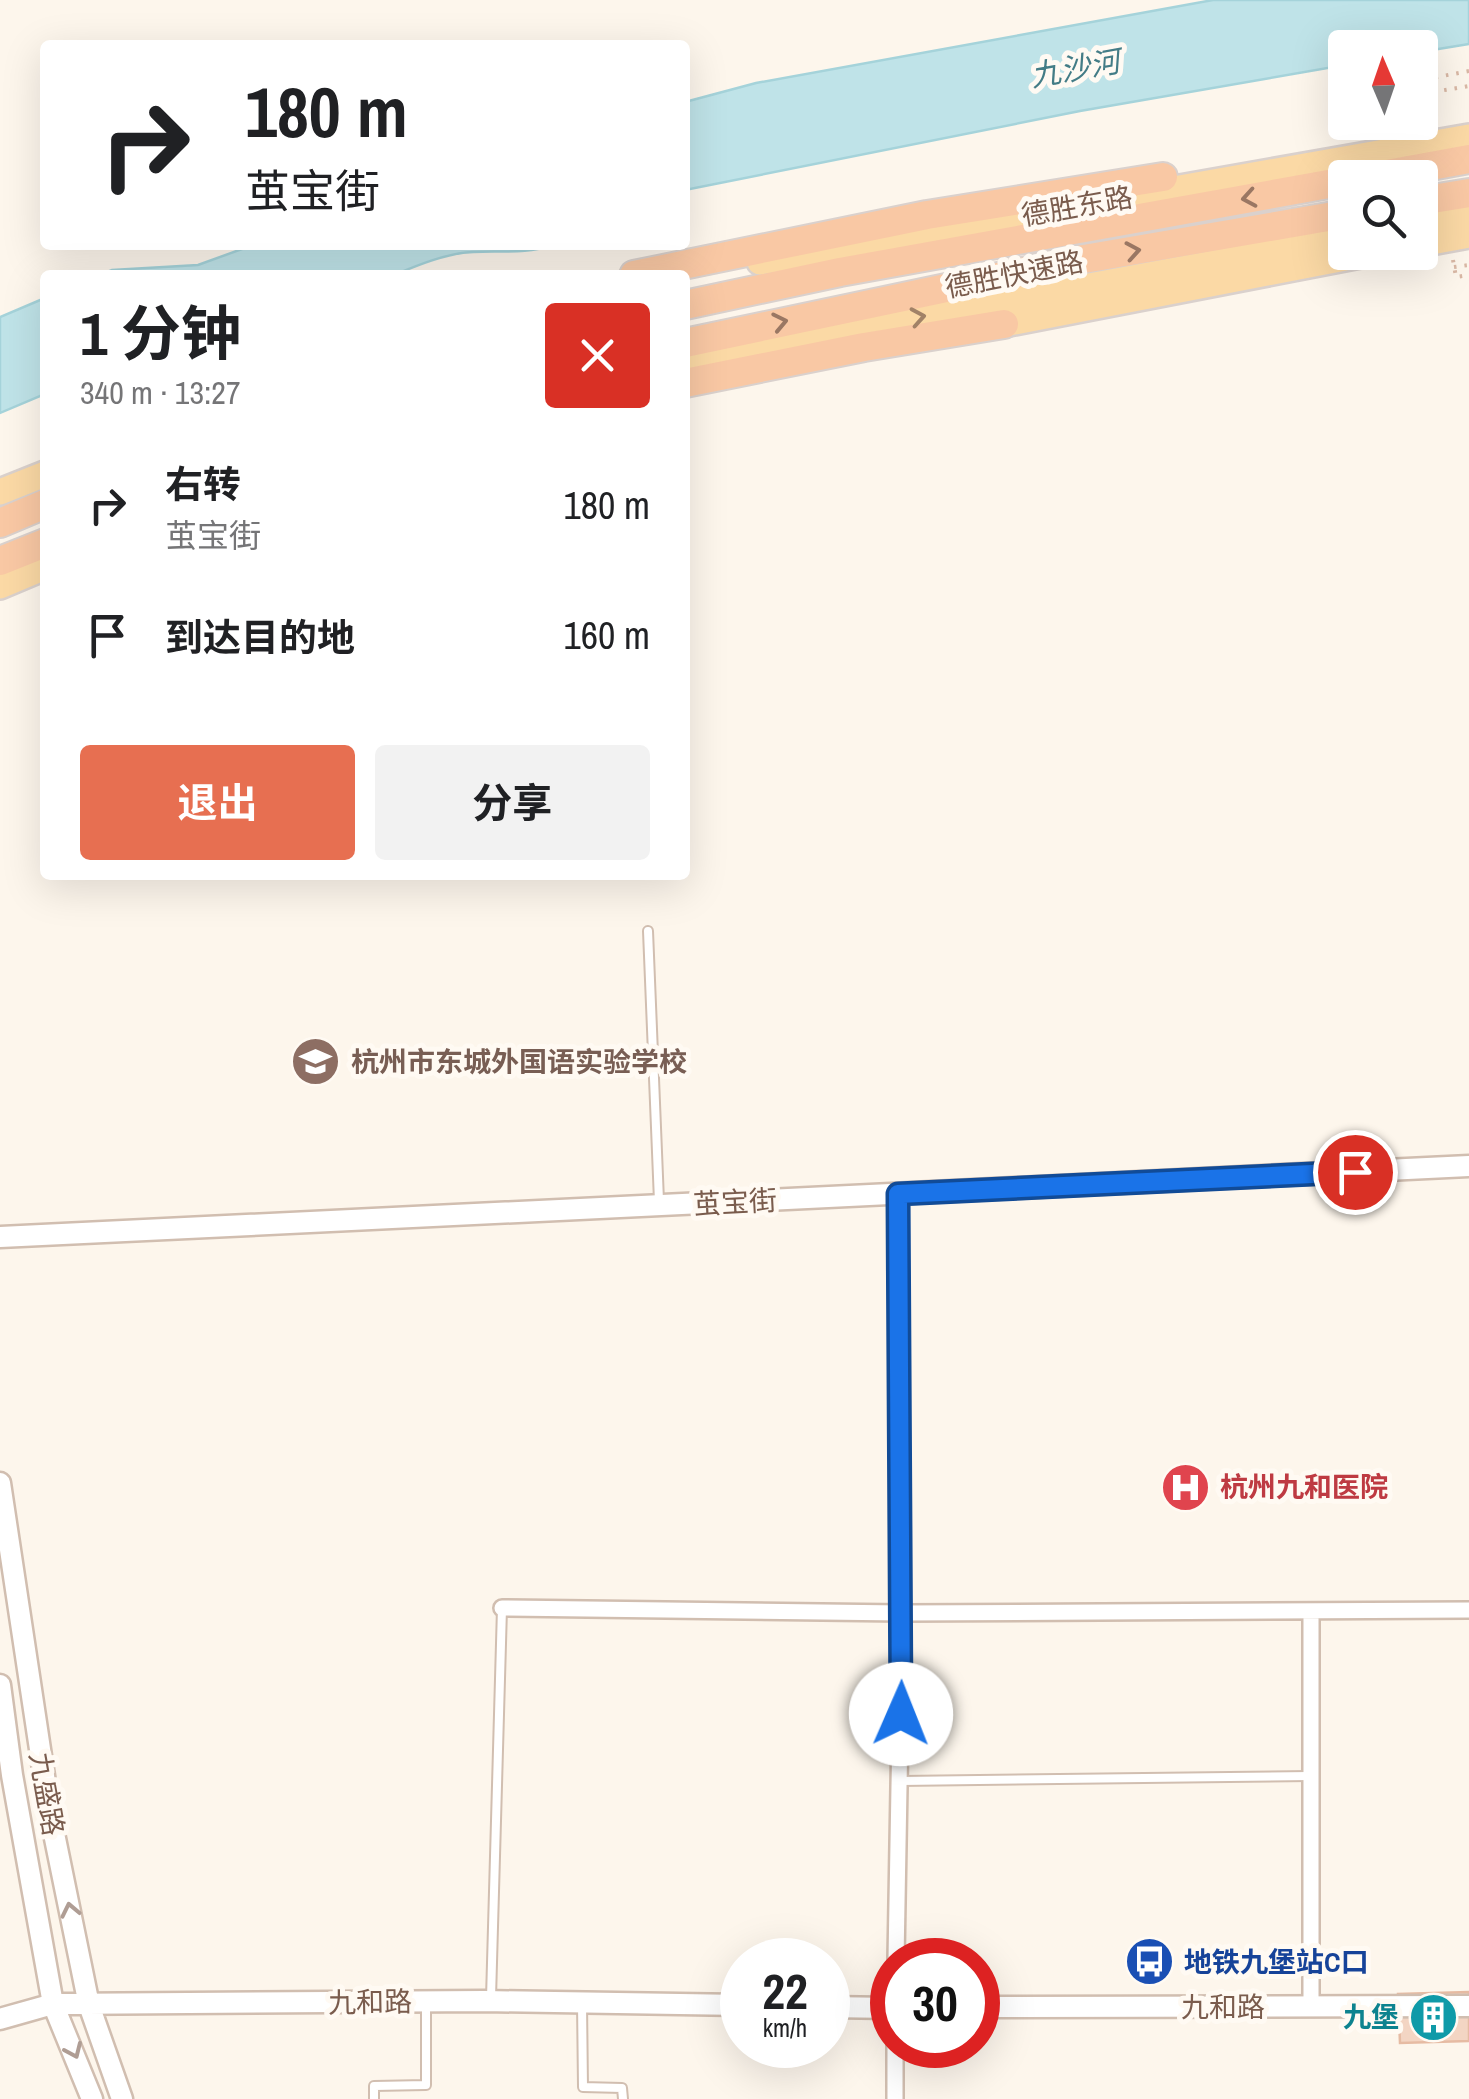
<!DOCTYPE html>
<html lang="zh">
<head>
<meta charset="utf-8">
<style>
  :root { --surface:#fff; --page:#f2f2f2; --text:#202124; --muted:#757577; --accent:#e76f51 }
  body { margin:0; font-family:"Archivo Narrow","Noto Sans SC",sans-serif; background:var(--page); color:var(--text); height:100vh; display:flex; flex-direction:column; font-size:38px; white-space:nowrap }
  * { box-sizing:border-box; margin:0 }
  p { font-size:32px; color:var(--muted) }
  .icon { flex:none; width:55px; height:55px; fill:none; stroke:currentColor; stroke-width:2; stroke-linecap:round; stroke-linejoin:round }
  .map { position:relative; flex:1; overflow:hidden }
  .side { position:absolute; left:40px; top:270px; width:650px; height:610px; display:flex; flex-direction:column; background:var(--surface); border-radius:10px; box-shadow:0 10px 40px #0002 }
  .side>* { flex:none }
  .hud { position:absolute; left:40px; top:40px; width:650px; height:210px; border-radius:10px; box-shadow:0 10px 40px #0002; background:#fff; color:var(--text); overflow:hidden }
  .needle { width:65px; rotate:358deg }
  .controls { position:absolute; left:1328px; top:30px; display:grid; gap:20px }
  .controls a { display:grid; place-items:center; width:110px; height:110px; border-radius:10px; background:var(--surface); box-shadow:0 10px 40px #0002; font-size:50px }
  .speed { position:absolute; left:720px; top:1938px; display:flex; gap:20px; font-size:50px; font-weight:700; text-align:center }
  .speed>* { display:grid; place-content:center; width:130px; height:130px; border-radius:50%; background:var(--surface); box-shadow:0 10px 40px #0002; line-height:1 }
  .speed small { font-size:25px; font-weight:400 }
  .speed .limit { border:15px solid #d22; background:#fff; color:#111 }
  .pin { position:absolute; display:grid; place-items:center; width:85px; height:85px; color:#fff; margin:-42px; border:5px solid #fff; border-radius:50%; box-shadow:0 2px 10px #0007 }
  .me { position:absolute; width:110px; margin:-55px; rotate:1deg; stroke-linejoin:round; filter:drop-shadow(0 0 8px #0008) }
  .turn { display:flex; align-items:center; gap:35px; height:210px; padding:0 40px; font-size:45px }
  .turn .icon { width:130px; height:130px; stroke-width:2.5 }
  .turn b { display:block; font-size:70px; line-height:85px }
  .round { display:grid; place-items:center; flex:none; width:105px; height:105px; border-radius:10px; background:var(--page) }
  .summary { display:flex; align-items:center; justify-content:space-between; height:170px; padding:0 40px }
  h1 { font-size:60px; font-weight:700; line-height:75px }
  .button { display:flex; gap:20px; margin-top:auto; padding:20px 40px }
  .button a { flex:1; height:115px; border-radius:10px; background:var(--accent); color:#fff; font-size:40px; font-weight:700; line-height:115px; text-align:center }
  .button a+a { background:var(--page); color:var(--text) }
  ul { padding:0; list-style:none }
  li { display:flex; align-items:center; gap:30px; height:130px; padding:0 40px }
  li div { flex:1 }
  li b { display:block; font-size:38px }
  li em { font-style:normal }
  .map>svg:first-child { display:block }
  .water { fill:#bfe3e8; stroke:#a5d3da; stroke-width:2.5 }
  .building { fill:#f3d5c3; stroke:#e6bba3; stroke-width:2.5 }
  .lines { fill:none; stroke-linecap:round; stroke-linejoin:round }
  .service-casing { stroke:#d1beb0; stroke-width:12 }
  .minor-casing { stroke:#d1beb0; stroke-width:20 }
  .tertiary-casing { stroke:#d1beb0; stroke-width:25 }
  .primary-casing { stroke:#dad1cd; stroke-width:30 }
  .trunk-casing { stroke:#dad1cd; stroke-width:32 }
  .path { stroke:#d9b8a5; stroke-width:4; stroke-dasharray:2.5 8; stroke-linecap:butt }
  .service { stroke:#fff; stroke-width:8 }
  .minor { stroke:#fff; stroke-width:15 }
  .tertiary { stroke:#fff; stroke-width:20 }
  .primary { stroke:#fbd9a5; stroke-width:25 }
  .trunk { stroke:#f9c8a4; stroke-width:28 }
  .oneway { stroke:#9a7763 }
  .oneway2 { stroke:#a18267 }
  .oneway3 { stroke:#af9d94 }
  .route-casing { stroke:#114b97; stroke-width:25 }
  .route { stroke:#1a73e8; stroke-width:18 }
  .labels { text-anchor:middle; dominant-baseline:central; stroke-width:10; stroke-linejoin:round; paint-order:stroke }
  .street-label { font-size:28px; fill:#7a5c4d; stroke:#fffaf3 }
  .education-label { font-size:28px; font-weight:bold; fill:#785e54; stroke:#fffaf3; text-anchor:start }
  .health-label { font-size:28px; font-weight:bold; fill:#be3a42; stroke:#fffaf3; text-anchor:start }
  .transit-label { font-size:28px; font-weight:bold; fill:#164399; stroke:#fffaf3; text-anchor:start }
  .culture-label { font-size:28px; font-weight:bold; fill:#0d838f; stroke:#fffaf3; text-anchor:end }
  .water-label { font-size:30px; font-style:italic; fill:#437c86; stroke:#fffaf3 }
</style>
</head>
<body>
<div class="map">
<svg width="1469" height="2099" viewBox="0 0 1469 2099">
  <rect width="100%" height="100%" fill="#fdf6ec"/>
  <path class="water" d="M1213,0H1469V44L1420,52V48H1345V65L1080,111L685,190V102L756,83Z
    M253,245H554C520,255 506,250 473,252C447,253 418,265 394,275H100L112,270L198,265Z
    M45,298V394L0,413V317Z"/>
  <path class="building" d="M1469,1992V2041L1400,2043L1398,1994Z"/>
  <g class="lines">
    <defs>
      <path id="service" d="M648,931L659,1201
        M900,1781L1310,1776
        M491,1998L502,1608
        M582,2003L583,2087L622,2088L623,2099
        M374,2099V2086L426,2085V2002"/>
      <path id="minor" d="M502,1608L902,1613L1469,1610
        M896,1960L902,1613L899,1194
        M1311,2008V1611
        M895,2099V2045"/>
      <path id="tertiary" d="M0,1237L1469,1166
        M0,1483L49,1809L89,2005L122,2099
        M0,1685L12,1775L53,2004L92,2099
        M828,2007L892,2008
        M978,2007L1469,2006
        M0,2019L53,2004L484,2001L742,2005"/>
      <path id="primary" d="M1420,226L1469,216
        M1420,244L1469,235
        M760,262L1469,137
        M1004,324L1376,252
        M685,365L887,323L1345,239
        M0,492L45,474
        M0,586L45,567"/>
      <path id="trunk" d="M1365,178L1469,159
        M1420,201L1469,193
        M634,275L927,215L1163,177
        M685,305L840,272L1345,181
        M685,343L1084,259L1345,214
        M685,383L864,347L1004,324
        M0,523L45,504
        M0,561L45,543"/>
    </defs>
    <use href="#service" class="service-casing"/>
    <use href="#minor" class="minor-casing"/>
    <use href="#tertiary" class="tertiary-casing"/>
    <use href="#primary" class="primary-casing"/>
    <use href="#trunk" class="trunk-casing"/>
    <path class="path" d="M1469,71L1432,78L1433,92L1469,86
      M1453,260L1456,277L1469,275
      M1454,267L1469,265"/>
    <use href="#service" class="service"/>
    <use href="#minor" class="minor"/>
    <use href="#tertiary" class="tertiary"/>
    <use href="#primary" class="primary"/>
    <use href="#trunk" class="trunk"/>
  </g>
  <defs><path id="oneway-chevron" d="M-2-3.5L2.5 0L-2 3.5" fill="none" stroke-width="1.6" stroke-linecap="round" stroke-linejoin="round" transform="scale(2.5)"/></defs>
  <g class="oneway">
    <use href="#oneway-chevron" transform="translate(1249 198) rotate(170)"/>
    <use href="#oneway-chevron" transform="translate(1133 251) rotate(-10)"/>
    <use href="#oneway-chevron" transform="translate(780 322) rotate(-12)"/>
  </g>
  <use class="oneway2" href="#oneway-chevron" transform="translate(918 317) rotate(-10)"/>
  <g class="oneway3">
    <use href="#oneway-chevron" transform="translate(70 1910) rotate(-102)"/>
    <use href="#oneway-chevron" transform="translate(74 2051) rotate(66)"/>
  </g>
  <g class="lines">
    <defs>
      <path id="route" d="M901,1714L898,1194L1355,1172"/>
    </defs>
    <use href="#route" class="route-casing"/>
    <use href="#route" class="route"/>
  </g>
  <defs>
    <symbol id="school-disc" viewBox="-11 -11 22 22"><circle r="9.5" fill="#8d6e63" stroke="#fffaf3"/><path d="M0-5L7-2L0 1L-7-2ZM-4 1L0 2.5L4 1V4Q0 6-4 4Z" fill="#fff"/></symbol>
    <symbol id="hospital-disc" viewBox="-11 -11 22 22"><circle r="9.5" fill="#e0444e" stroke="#fffaf3"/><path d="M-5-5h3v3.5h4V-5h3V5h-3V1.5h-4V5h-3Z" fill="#fff"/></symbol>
    <symbol id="bus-disc" viewBox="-11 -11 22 22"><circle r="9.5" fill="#1a4fb4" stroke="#fffaf3"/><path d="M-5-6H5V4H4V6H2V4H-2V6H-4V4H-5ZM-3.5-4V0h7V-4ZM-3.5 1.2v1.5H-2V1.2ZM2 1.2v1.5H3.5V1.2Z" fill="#fff"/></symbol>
    <symbol id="building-disc" viewBox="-11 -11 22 22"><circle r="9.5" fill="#0f9aa8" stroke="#fffaf3"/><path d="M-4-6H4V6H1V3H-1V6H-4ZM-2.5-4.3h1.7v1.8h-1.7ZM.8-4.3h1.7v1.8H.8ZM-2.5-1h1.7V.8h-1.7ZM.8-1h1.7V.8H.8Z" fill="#fff"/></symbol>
  </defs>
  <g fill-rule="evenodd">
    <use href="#school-disc" x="288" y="1034" width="55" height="55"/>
    <use href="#hospital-disc" x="1158" y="1460" width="55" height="55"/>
    <use href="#bus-disc" x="1122" y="1934" width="55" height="55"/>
    <use href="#building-disc" x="1406" y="1990" width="55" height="55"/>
  </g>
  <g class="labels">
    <g class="street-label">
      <text transform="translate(1077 206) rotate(-10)">德胜东路</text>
      <text transform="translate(1014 274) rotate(-11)">德胜快速路</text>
      <text transform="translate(735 1202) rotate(-3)">茧宝街</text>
      <text transform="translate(47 1794) rotate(80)">九盛路</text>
      <text transform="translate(370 2002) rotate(-1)">九和路</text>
      <text x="1223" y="2007">九和路</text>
    </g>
    <g class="education-label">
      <text x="351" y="1062">杭州市东城外国语实验学校</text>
    </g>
    <g class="health-label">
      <text x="1220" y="1487">杭州九和医院</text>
    </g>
    <g class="transit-label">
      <text x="1184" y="1962">地铁九堡站C口</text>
    </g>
    <g class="culture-label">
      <text x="1399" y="2017">九堡</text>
    </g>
    <g class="water-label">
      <text transform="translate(1075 68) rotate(-10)">九沙河</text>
    </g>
  </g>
</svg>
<div class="controls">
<a><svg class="needle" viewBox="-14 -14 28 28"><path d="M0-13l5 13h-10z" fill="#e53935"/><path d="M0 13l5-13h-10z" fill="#757577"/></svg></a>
<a><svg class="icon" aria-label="search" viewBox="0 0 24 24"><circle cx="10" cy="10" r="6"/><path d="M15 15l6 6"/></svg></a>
</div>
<div class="speed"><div>22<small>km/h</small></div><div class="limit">30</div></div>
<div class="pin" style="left:1355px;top:1172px;background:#d93025"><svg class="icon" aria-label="arrive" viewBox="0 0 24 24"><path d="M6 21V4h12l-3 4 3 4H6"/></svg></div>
<svg class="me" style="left:901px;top:1714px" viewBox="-20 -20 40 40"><circle r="19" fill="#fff"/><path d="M0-13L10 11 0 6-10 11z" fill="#1a73e8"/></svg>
<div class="hud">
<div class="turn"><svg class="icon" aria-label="right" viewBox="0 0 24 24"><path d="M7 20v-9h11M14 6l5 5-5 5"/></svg><div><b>180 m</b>茧宝街</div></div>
</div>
<section class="side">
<div class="summary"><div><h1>1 分钟</h1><p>340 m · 13:27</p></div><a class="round" style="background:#d93025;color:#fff"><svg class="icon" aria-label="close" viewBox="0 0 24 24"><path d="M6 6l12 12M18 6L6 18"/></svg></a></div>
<ul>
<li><svg class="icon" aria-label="right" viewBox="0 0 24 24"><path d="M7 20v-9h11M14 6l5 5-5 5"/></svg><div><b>右转</b><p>茧宝街</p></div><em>180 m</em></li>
<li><svg class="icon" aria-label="arrive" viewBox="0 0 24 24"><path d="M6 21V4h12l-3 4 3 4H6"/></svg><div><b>到达目的地</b></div><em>160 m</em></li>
</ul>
<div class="button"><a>退出</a><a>分享</a></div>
</section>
</div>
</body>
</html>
